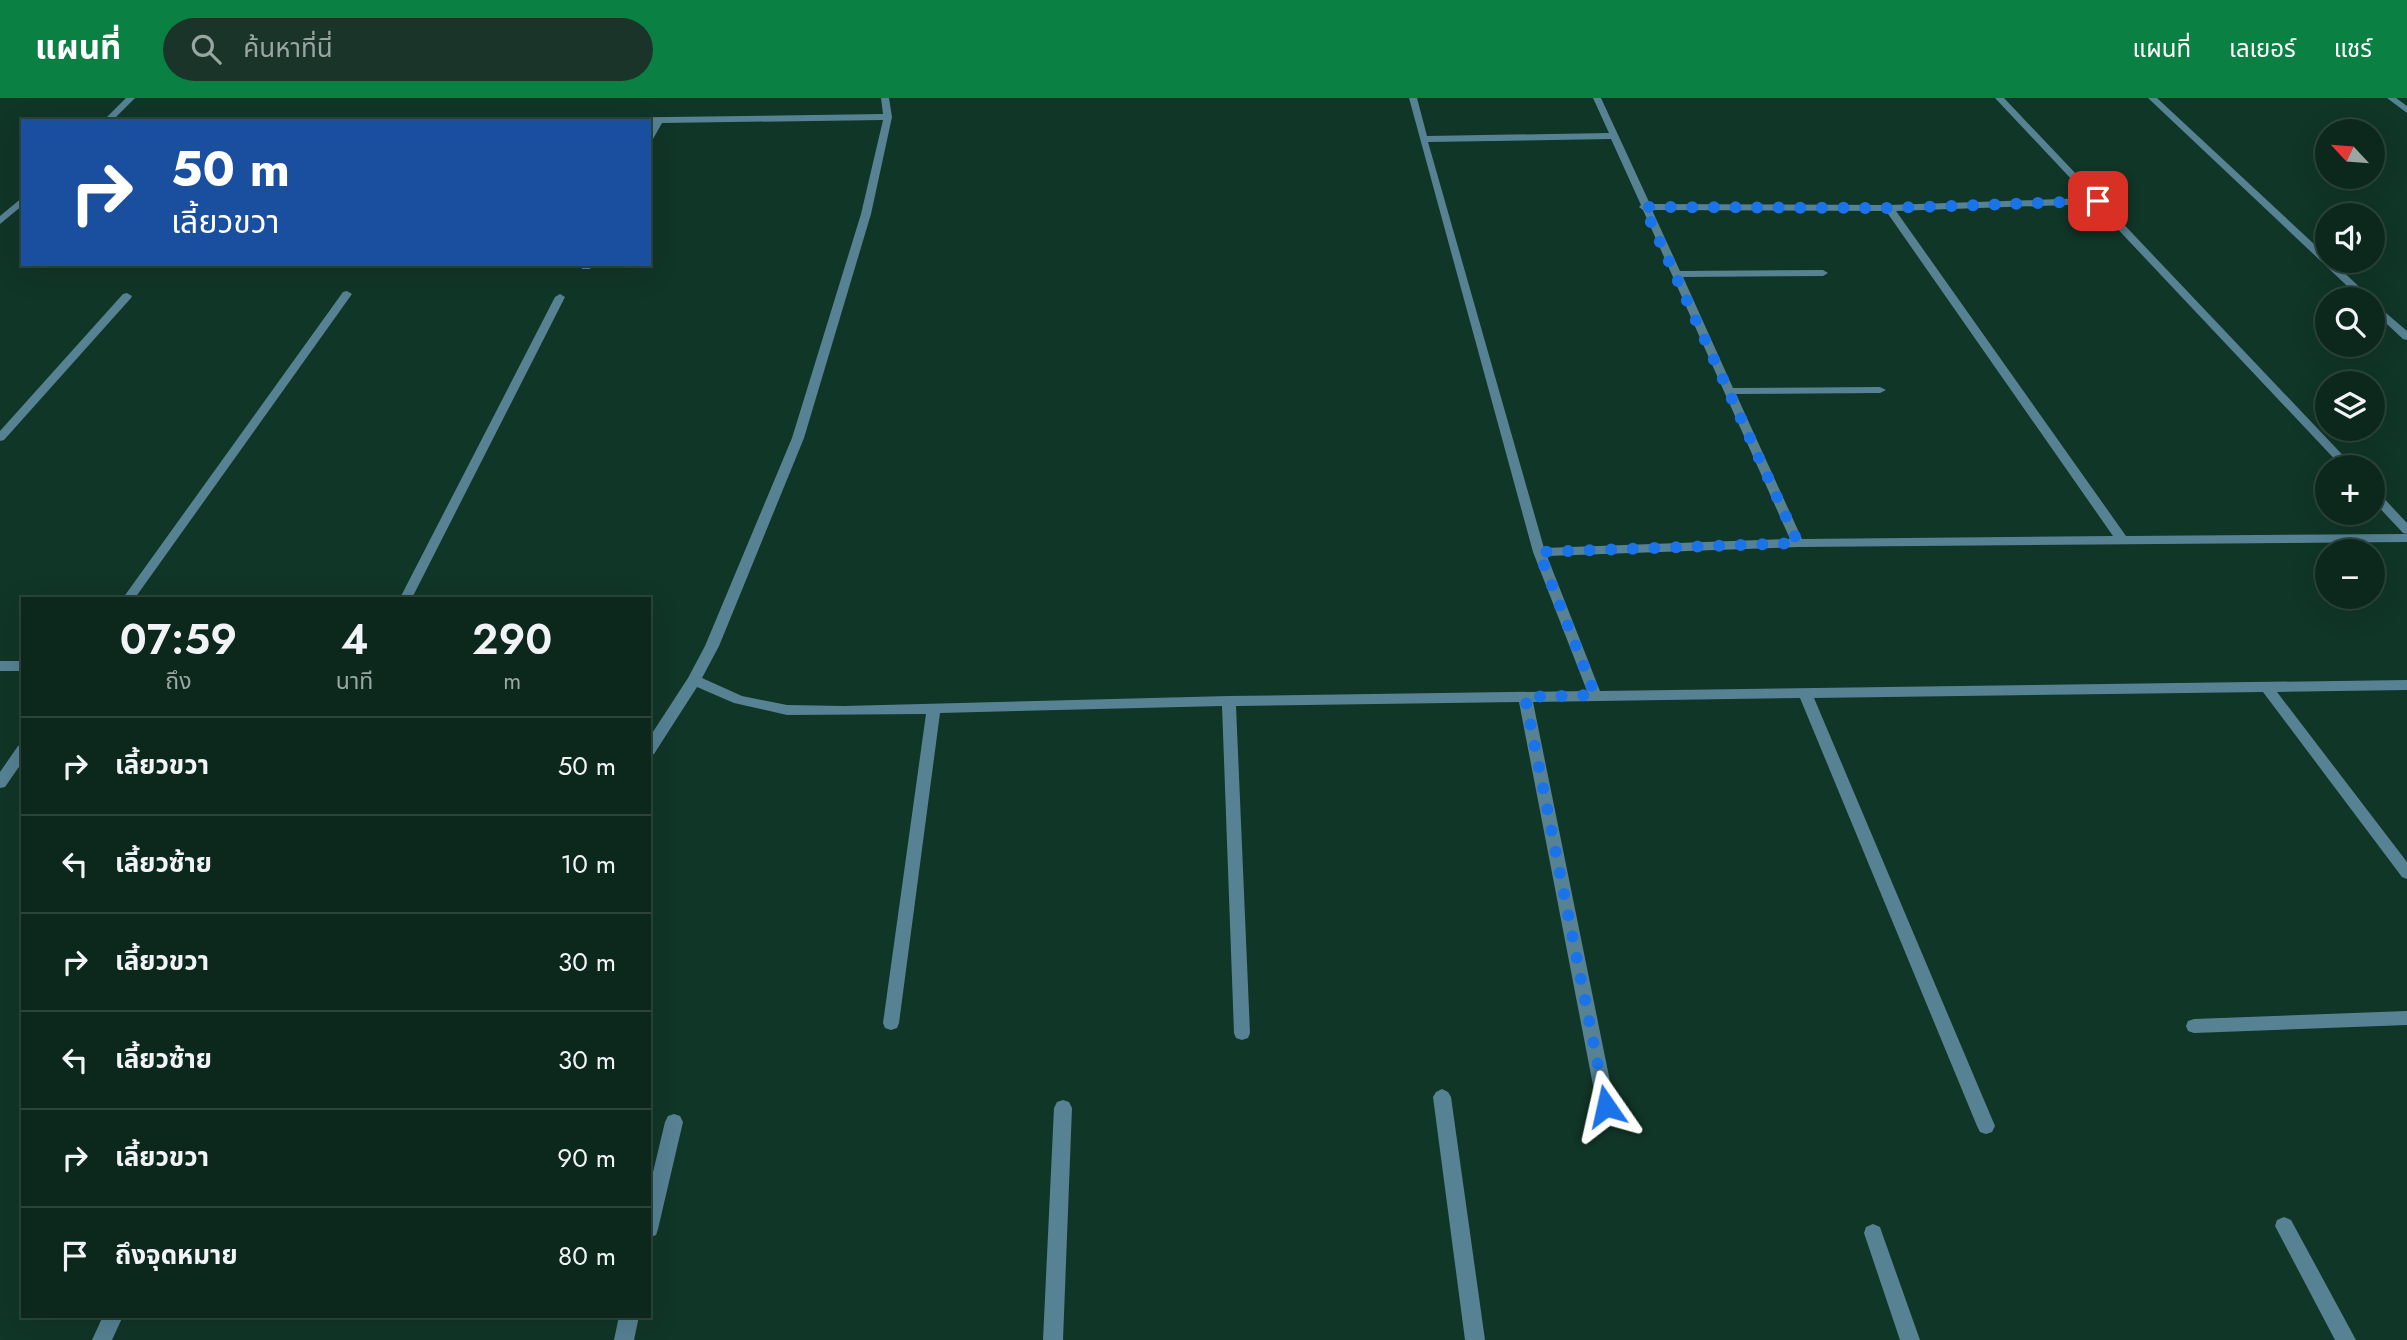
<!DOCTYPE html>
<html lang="th">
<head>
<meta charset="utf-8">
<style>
  :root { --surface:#0c281d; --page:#1a342a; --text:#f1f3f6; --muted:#9aa6a4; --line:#2c443b; --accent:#0b8043 }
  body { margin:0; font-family:Jost,"Noto Sans Thai",sans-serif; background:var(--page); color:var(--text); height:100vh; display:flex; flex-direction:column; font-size:26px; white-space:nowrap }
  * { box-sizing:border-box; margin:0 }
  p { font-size:23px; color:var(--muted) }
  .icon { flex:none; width:38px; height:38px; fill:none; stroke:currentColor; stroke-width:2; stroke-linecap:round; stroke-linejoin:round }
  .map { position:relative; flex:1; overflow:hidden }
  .panel { position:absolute; left:21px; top:499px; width:630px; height:721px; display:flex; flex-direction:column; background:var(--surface); border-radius:0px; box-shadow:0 7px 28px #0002,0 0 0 2px var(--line) }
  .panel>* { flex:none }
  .hud { position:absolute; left:21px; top:21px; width:630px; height:147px; border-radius:0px; box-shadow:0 7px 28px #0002,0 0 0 2px var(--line); background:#1a4fa0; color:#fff; overflow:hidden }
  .needle { width:46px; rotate:296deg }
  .fabs { position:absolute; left:2315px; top:21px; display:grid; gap:14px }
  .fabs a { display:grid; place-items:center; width:70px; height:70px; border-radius:50%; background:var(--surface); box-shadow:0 7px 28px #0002,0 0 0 2px var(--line); font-size:35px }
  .pin { position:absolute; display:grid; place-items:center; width:60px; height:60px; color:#fff; margin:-30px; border-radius:14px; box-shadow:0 4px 10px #0006 }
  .me { position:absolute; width:77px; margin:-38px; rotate:349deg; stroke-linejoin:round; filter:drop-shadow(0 0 5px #0008) }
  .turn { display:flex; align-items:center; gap:24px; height:147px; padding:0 35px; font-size:32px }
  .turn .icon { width:91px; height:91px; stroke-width:2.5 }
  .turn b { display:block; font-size:49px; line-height:60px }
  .eta { display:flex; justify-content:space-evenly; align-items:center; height:119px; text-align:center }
  .eta b { font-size:42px; font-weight:600; line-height:49px }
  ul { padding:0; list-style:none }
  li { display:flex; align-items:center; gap:21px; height:98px; padding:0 35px; border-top:2px solid var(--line) }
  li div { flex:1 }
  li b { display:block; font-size:26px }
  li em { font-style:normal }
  header { display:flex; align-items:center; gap:42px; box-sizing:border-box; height:98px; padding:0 35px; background:var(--accent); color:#fff }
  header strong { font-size:33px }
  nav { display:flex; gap:38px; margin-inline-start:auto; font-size:24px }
  .search { width:490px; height:63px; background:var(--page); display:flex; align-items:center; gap:18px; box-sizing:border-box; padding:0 24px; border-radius:38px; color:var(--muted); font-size:26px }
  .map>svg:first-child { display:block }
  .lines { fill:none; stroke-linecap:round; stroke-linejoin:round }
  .minor { fill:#568294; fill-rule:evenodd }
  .route { stroke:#1a73e8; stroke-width:12; stroke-dasharray:0 21.6 }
</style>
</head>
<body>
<header>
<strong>แผนที่</strong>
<div class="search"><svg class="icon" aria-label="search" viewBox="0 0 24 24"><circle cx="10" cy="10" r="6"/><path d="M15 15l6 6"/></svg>ค้นหาที่นี่</div>
<nav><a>แผนที่</a><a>เลเยอร์</a><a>แชร์</a></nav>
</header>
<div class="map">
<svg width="2407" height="1242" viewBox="0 0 2407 1242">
  <rect width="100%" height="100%" fill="#103627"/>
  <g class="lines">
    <path class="minor" d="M126,0H135L112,23H103Z
      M881,0H889L892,19L871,116L804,340L719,548L702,580L742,598L787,607L844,608L1229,598L1587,593L1533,454L1409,0H1417L1427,38L1609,35L1593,0H1601L1650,106L1889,107L2089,100L1995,0H2004L2354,369H2342L2094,106L1896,113L2126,438L2407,436V444L1798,449L1547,458L1600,593L2407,582V592L2277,594L2407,764V781L2402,779L2263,594L1814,600L1995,1028L1992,1034L1986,1036L1980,1034L1977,1028L1800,600L1533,604L1615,1008L1612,1014L1606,1016L1600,1014L1597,1008L1519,604L1236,608L1250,935L1248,940L1242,942L1236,940L1234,935L1222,608L940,615L899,925L897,930L891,932L885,930L883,925L926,616L787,617L734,605L697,589L654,656L649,657V640L688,580L705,548L792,340L861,116L883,22L662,25L653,41L649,44V32L653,25H649V23H587L591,20L883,16ZM1611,41L1641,107L1639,109L1643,112L1790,441L1544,450L1428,44ZM1652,112L1886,113L2113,438L1802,441L1736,296L1880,295L1886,292L1880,289L1733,290L1683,179L1823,178L1828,175L1823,172L1680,173Z
      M2148,0H2157L2328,159V163H2332L2372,201H2361Z
      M2387,0H2396L2407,8V15Z
      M23,99V107L0,126V118Z
      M582,166H592L590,171H582Z
      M347,193L352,196L135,500H123L343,194Z
      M127,195L132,198L131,200L4,342L0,343V333L123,196Z
      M560,196L565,199L412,500H400L555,199Z
      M2373,204L2407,233V242L2403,241L2373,213Z
      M2373,392L2377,393L2407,425V436L2403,435L2373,403Z
      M0,563H23V573H0Z
      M23,647V663L5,689L0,690V674L18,648Z
      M2407,913V927L2194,935L2188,933L2186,928L2188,923L2194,921Z
      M1442,991L1448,994L1451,999L1485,1242H1465L1433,999L1436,994Z
      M1063,1002L1069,1004L1072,1010L1063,1242H1043L1054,1010L1057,1004Z
      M674,1016L680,1018L683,1024L658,1131L656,1137L649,1140V1091L665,1024L668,1018Z
      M2284,1119L2291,1122L2356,1242H2335L2275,1128L2277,1122Z
      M1873,1126L1880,1129L1882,1135L1920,1242H1900L1864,1135L1866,1129Z
      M103,1218H123L112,1242H92Z
      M619,1218H639L634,1242H614Z"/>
  </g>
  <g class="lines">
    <path class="route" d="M1606,1008L1525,599L1595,597L1539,454L1798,445L1644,109L1889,110L2098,103"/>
  </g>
</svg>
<div class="fabs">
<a><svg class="needle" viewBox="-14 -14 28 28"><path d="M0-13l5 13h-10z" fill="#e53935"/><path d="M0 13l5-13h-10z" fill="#9aa6a4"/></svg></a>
<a><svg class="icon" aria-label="sound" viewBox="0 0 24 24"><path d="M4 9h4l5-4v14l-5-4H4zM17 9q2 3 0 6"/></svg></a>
<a><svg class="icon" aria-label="search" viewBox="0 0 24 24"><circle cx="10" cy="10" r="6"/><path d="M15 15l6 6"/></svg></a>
<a><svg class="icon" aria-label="layers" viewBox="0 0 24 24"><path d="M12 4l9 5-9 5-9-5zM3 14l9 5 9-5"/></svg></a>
<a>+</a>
<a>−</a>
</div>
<div class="pin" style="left:2098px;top:103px;background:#d93025"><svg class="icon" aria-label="arrive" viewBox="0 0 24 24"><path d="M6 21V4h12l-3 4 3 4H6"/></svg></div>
<svg class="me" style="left:1606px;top:1008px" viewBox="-20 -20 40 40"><path d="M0-17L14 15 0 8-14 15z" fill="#1a73e8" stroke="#fff" stroke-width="4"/></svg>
<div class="hud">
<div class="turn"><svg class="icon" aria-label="right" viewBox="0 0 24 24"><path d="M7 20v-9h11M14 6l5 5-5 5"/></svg><div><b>50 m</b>เลี้ยวขวา</div></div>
</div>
<section class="panel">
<div class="eta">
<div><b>07:59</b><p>ถึง</p></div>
<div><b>4</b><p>นาที</p></div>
<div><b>290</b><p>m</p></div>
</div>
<ul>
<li><svg class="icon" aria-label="right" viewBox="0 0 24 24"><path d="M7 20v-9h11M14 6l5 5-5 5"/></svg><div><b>เลี้ยวขวา</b></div><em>50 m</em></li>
<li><svg class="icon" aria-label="left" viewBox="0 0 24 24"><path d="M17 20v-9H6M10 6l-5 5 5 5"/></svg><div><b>เลี้ยวซ้าย</b></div><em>10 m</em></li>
<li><svg class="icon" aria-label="right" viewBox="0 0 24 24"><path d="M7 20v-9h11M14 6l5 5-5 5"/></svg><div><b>เลี้ยวขวา</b></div><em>30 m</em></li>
<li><svg class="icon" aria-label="left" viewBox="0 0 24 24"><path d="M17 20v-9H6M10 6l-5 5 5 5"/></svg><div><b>เลี้ยวซ้าย</b></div><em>30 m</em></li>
<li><svg class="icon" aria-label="right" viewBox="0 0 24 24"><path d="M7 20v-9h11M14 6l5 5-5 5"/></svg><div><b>เลี้ยวขวา</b></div><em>90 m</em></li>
<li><svg class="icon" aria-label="arrive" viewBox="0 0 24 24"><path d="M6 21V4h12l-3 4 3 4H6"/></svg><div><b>ถึงจุดหมาย</b></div><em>80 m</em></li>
</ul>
</section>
</div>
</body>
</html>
